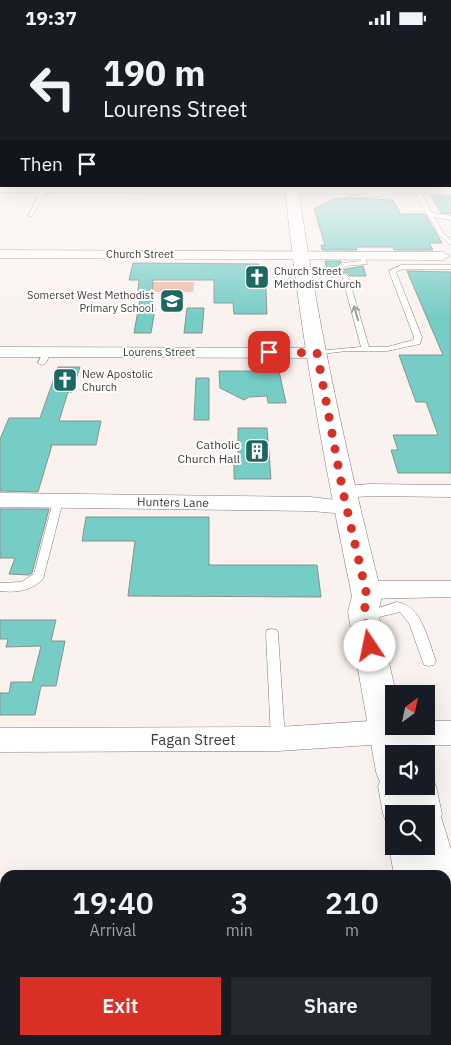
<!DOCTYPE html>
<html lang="en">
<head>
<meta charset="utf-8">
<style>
  :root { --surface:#171b24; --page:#242831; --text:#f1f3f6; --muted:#9ea1a6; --accent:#d93025 }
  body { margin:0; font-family:"IBM Plex Sans",sans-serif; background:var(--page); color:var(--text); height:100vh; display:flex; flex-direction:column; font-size:19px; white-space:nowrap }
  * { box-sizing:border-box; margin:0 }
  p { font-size:16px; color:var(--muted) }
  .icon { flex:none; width:28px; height:28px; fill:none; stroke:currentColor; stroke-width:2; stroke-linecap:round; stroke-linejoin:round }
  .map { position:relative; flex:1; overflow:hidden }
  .details { position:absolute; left:0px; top:835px; width:451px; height:175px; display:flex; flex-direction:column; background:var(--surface); border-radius:15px 15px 0 0; box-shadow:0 5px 20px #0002 }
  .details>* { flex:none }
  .guide { position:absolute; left:0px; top:0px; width:451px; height:152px; box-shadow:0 5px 20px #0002; background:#171b24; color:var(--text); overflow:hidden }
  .needle { width:32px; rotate:33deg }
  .buttons { position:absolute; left:385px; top:650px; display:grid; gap:10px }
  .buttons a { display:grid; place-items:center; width:50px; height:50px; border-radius:0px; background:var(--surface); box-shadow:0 5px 20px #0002; font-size:25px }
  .pin { position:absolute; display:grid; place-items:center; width:42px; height:42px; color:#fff; margin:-21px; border-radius:10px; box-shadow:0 2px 8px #0006 }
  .me { position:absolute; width:55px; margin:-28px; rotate:349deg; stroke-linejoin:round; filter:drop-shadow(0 0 4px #0008) }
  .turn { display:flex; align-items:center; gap:18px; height:105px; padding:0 20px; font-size:22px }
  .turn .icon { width:65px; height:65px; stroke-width:2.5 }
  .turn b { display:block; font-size:35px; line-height:42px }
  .then { display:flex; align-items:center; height:48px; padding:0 20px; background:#0003; gap:10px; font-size:19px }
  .eta { display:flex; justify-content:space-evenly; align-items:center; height:85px; text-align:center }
  .eta b { font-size:30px; font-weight:600; line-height:35px }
  .primary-button { display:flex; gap:10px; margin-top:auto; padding:10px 20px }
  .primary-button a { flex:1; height:58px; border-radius:0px; background:var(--accent); color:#fff; font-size:20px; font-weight:600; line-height:58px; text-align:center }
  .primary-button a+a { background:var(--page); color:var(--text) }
  .status { display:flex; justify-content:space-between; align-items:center; height:35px; padding:0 25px; background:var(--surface); direction:ltr }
  .status svg { height:14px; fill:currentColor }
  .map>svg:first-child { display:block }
  .green { fill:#f1beaa }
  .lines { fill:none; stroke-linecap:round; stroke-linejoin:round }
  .river { fill:#e3a289; fill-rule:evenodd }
  .building { fill:#76cdc6; stroke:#899190 }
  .service-casing { stroke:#827b79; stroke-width:1 }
  .minor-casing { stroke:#827b79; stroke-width:1 }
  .tertiary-casing { stroke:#827b79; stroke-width:1 }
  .secondary-casing { stroke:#827b79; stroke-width:1 }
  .service { fill:#fff; fill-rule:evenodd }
  .minor { fill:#fff; fill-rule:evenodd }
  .tertiary { fill:#fff; fill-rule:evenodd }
  .secondary { fill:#fff; fill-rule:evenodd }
  .oneway { stroke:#9e9d9c }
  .route { stroke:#d93025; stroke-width:9; stroke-dasharray:0 16.2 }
  .labels { text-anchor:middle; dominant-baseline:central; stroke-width:4; stroke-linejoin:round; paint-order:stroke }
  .far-street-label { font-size:11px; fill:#3e3b3a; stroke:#fff }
  .far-poi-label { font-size:11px; fill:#3e3b3a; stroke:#fff; text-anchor:start }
  .poi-label { font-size:12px; fill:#3e3b3a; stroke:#fff; text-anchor:end }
  .street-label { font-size:12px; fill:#3e3b3a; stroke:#fff }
  .near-street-label { font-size:15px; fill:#3e3b3a; stroke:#fff }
</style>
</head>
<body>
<div class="status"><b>19:37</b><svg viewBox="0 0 49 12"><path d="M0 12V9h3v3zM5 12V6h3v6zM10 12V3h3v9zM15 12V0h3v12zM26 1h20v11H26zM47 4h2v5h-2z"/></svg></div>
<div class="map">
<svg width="451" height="1010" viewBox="0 0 451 1010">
  <rect width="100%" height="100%" fill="#faf2ef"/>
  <path class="green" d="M144,247H194L193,257H142Z
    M446,993H451V1010H391L404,1005H446Z"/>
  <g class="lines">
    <path class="river" d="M446,867H451V919H446Z
      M189,1005H246L244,1010H187Z"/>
  </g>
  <path class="building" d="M431,161H451V179L441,178Z
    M351,163L393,165L401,179H425L442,208H429L433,215H394L393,212H356L357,215H322L321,210H325L314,174L334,164Z
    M325,226H341L338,232L340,235L363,231L366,241H350L346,237L340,241H329Z
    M133,228L259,229V232H265L267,279H234L233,268H214V245H153L152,274H155L151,298H134L140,264H137L139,245H129Z
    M407,236L451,237V438H398L391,415H398L393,400H438L426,367H416L399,320H443Z
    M187,273H204L202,298H184Z
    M58,332H80L72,357H68L59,386H101L96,410H52L38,457L0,456V404L9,383H40Z
    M219,336H279L286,368H268L267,361L249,362L244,365L220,353Z
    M196,343H209V385H194Z
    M238,393H267L271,444H234V426H238Z
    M0,474H49L32,538L29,540L9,539L15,523H0Z
    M86,482H209V530H317L321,562L128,561L135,506H82Z
    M0,585H56L51,606H65L56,651H41L35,680H0V658H9L11,647H32L41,611L6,612L8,604H0Z"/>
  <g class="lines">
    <defs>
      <path id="service" d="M43,152L48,153L32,181H28Z
        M380,154L385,155L379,161L354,163L351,161L375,158Z
        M424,154L429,155L422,160L432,178L451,181V185L434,182L444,199L451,205V210L440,201L416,160Z
        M355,219L365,222L367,229L346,231L344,233H340L342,228L361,226L360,224L353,222V220Z
        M401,230H451V234H402L396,237L422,302L420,309L387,316H346L314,320V316H317L361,312L342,241L345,239L348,241L369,312H387L413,305L414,302L389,236Z
        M44,315L51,317L46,328L42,330L38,328Z
        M58,463L63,466L43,544C31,556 16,558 0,556V548L21,547L34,539L53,466Z
        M397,567C422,570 428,606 436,626L434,630L429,631L424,630L409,588L400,577L379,582L375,580L373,577L375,574Z
        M272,594L277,595L278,599L285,704L283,709L278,711L273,709L271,704L266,599L267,595Z"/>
      <path id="minor" d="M0,215L443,217L449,221L443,225L0,223Z
        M0,312L317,313L322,315L325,318L322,321L317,323L0,322Z
        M370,449L451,450V462L370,461L343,463L336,462L333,457L336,452Z
        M0,458L311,462L353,467L356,472L353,477L346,479L311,476L0,472Z
        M366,546H451V562L366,564L358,561L355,555L358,549Z
        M386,685L394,688V691H426V686H451V710H404L394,706L386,709L278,716L0,717V693L278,692Z"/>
      <path id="tertiary" d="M285,151H298C317,289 348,426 382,561L378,577L396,659H394V691H403L409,719H394V751H426V737L430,738L436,751L442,779L441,782L451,814V855L446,857V840H394L389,811L394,800V811H426V779H394V795L388,792L383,779L378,751L380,747L376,737L348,577L352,561C324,426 298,289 285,151Z
        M446,896L451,898V957L446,955Z"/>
      <path id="secondary" d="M0,149L1,151H451V159L0,157Z"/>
    </defs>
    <use href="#service" class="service-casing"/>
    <use href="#minor" class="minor-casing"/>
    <use href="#tertiary" class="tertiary-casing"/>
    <use href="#secondary" class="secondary-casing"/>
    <use href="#service" class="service"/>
    <use href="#minor" class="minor"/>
    <use href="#tertiary" class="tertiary"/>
    <use href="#secondary" class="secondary"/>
  </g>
  <defs><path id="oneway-shaft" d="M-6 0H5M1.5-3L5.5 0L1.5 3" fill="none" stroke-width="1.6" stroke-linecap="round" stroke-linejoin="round" transform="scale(1.25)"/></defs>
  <use class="oneway" href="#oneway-shaft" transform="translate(356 278) rotate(-106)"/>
  <linearGradient id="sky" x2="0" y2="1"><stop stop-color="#a6adc2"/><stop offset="0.5" stop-color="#fdf9f8"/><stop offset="1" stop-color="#fdf9f8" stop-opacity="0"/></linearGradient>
  <rect width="451" height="282" fill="url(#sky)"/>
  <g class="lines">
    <path class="route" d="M269,317L317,318L343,457L367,561L364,577L370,611"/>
  </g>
  <defs>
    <symbol id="church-square" viewBox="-11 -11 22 22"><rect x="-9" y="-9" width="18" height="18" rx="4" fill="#1d6863" stroke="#fff"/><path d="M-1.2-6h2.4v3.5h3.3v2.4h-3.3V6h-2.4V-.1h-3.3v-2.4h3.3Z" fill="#fff"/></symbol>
    <symbol id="school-square" viewBox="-11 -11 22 22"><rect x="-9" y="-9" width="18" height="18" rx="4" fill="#1d6863" stroke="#fff"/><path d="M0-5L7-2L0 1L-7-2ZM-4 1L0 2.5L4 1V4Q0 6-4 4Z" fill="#fff"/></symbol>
    <symbol id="building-square" viewBox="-11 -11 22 22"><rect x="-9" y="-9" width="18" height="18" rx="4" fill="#1d6863" stroke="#fff"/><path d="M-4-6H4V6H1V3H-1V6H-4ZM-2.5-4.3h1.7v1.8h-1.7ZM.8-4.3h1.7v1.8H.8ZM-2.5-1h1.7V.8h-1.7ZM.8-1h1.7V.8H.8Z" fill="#fff"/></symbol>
  </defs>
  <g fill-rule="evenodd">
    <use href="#church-square" x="243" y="228" width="28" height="28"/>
    <use href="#school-square" x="158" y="252" width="28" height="28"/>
    <use href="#church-square" x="51" y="331" width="28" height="28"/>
    <use href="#building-square" x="243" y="402" width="28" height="28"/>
  </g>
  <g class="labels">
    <g class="far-street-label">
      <text x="140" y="219">Church Street</text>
      <text x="159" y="317">Lourens Street</text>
    </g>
    <g class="far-poi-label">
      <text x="274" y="236">Church Street<tspan x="274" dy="13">Methodist Church</tspan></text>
      <text x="154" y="260" text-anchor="end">Somerset West Methodist<tspan x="154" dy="13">Primary School</tspan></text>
      <text x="82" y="339">New Apostolic<tspan x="82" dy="13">Church</tspan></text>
    </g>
    <g class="poi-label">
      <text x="240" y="409">Catholic<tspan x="240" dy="14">Church Hall</tspan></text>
    </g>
    <g class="street-label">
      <text transform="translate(173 467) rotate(1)">Hunters Lane</text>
    </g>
    <g class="near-street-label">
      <text x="193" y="704">Fagan Street</text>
    </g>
  </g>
</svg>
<div class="buttons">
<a><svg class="needle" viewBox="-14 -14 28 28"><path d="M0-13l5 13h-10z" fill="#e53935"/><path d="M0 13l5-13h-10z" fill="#9ea1a6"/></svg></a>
<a><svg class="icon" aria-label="sound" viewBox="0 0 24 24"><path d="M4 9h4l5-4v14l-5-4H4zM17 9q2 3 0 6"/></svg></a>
<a><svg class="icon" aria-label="search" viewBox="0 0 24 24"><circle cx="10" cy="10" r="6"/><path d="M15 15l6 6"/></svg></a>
</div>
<div class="pin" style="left:269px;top:317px;background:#d93025"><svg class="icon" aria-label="arrive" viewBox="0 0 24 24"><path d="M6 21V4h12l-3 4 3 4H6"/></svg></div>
<svg class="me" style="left:370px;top:611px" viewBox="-20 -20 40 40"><circle r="19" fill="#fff"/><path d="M0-13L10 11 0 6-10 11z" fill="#d93025"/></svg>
<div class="guide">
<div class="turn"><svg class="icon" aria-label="left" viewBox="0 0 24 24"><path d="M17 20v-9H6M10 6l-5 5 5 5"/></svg><div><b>190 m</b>Lourens Street</div></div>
<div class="then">Then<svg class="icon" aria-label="arrive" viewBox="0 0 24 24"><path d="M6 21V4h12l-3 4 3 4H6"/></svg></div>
</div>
<section class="details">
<div class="eta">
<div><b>19:40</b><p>Arrival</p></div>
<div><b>3</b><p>min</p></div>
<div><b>210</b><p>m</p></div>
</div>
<div class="primary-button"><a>Exit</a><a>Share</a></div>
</section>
</div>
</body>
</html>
